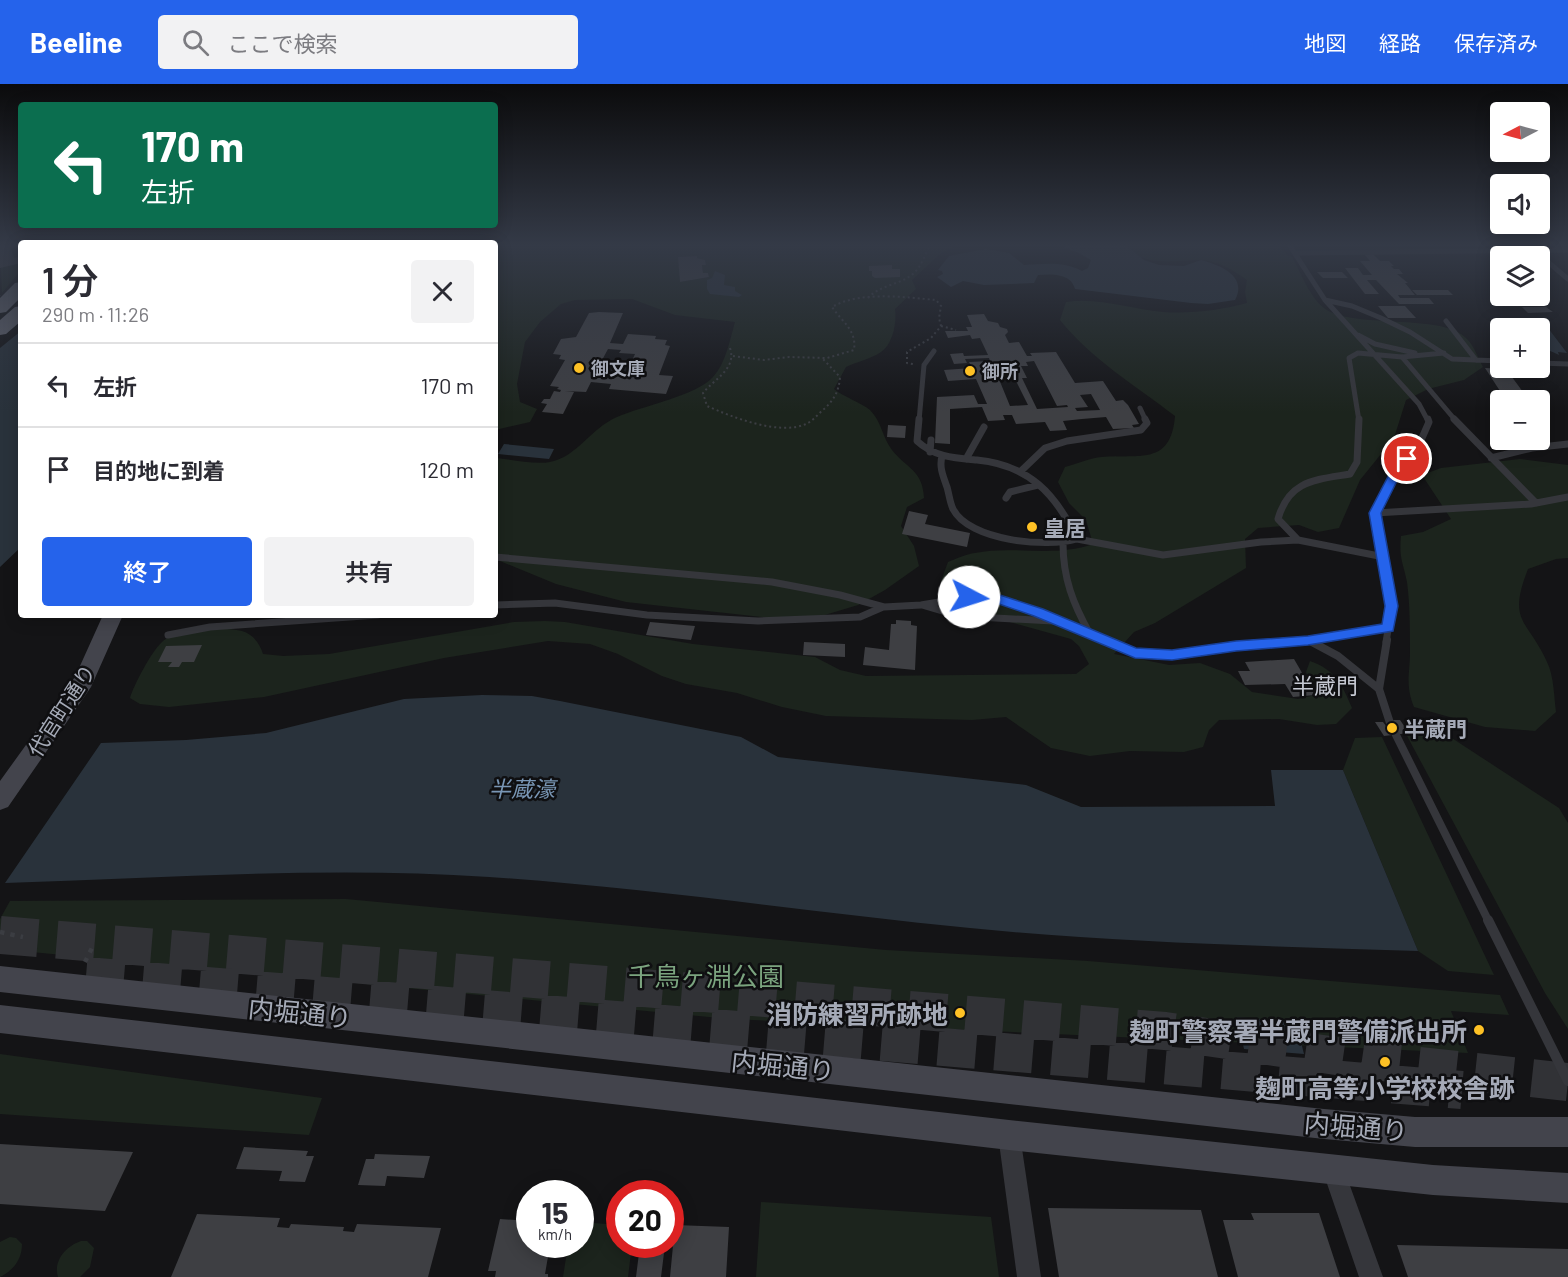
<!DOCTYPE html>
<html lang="ja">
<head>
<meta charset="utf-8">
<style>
  :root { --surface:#fff; --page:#f2f2f3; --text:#2b2b33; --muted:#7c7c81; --line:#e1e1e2; --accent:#2563eb }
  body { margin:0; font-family:Barlow,"Noto Sans JP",sans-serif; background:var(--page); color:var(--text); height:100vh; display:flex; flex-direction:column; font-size:22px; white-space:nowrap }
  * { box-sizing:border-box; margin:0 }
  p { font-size:20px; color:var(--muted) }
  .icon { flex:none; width:33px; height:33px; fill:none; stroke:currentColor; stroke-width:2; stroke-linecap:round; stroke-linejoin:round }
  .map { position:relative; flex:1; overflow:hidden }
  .panel { position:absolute; left:18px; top:156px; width:480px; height:378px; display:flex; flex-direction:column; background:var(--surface); border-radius:6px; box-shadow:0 3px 15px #0003 }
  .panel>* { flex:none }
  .guide { position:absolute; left:18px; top:18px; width:480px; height:126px; border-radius:6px; box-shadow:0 3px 15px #0003; background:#0b6e4f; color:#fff; overflow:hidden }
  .needle { width:39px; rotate:264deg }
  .controls { position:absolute; left:1490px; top:18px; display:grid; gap:12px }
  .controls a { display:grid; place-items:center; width:60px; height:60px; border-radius:6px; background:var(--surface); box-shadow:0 3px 15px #0003; font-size:30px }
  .speed { position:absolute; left:516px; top:1096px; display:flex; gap:12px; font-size:30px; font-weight:700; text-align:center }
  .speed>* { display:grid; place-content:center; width:78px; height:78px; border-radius:50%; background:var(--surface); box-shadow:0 3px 15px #0003; line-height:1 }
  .speed small { font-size:15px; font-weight:400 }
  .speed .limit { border:9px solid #d22; background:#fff; color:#111 }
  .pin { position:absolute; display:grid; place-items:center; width:51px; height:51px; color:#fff; margin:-26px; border:3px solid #fff; border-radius:50%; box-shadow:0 2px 6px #0007 }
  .me { position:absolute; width:66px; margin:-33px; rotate:95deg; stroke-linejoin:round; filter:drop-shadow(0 0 4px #0008) }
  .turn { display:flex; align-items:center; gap:21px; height:126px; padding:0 24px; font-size:27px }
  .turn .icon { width:78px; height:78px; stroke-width:2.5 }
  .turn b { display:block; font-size:42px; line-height:51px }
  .round { display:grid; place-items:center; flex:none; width:63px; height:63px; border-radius:6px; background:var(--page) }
  .summary { display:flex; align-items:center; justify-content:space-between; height:102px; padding:0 24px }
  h1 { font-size:36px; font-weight:600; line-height:45px }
  .cta { display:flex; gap:12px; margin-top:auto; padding:12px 24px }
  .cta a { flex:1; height:69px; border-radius:6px; background:var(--accent); color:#fff; font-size:24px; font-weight:600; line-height:69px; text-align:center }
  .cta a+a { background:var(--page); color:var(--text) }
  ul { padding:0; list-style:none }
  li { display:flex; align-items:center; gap:18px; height:84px; padding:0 24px; border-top:2px solid var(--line) }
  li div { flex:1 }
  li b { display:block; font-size:22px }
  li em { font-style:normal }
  header { display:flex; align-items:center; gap:36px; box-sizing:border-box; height:84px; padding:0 30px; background:var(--accent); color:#fff }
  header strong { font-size:28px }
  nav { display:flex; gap:33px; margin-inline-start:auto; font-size:21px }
  .search { width:420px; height:54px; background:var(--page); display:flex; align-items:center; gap:15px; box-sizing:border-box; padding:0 21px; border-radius:6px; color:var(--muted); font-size:22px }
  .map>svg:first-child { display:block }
  .green { fill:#1c241d; fill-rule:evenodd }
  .water { fill:#29323b }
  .pier { fill:#141416 }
  .building { fill:#3e3f43; fill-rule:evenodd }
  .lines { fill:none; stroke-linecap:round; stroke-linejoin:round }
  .highway-tunnel { stroke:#313236; stroke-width:38; stroke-dasharray:38 19; stroke-linecap:butt }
  .path-far1 { stroke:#3b3d42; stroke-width:2; stroke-dasharray:2 3; stroke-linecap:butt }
  .path { stroke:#3b3d42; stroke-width:4.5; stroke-dasharray:4.5 6; stroke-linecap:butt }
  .lane-far3 { stroke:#35363b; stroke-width:5 }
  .lane-far2 { stroke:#35363b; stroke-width:7 }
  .lane-far1 { stroke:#35363b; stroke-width:8 }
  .lane { stroke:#35363b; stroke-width:10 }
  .street { fill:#35363b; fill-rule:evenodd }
  .secondary { fill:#43444c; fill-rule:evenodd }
  .highway { fill:#61636d; fill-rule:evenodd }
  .route { fill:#2563eb; stroke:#184099; stroke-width:1.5 }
  .poi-dot { fill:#fec125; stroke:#0f0f11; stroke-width:2 }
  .labels { text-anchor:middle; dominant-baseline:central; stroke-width:5; stroke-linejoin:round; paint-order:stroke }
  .far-poi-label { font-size:18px; font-weight:bold; fill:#a5aab7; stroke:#0f0f11; text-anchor:start }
  .poi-label { font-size:21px; font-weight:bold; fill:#a5aab7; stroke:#0f0f11; text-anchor:start }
  .street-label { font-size:21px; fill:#a5aab7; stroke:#0f0f11 }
  .neighbourhood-label { font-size:22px; fill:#c6c9d3; stroke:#0f0f11 }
  .water-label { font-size:22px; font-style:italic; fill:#7996b5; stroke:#0f0f11 }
  .near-park-label { font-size:26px; fill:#7ba47f; stroke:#0f0f11 }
  .near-street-label { font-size:26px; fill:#a5aab7; stroke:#0f0f11 }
  .near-poi-label { font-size:26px; font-weight:bold; fill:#a5aab7; stroke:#0f0f11; text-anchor:end }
</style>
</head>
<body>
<header>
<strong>Beeline</strong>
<div class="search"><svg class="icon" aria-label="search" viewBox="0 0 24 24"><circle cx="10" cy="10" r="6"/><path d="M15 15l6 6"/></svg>ここで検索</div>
<nav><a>地図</a><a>経路</a><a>保存済み</a></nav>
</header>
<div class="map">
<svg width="1568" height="1193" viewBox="0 0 1568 1193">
  <rect width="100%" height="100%" fill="#141416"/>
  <path class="green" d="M0,162H21V186L2,209Z
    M495,162H955L940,170L912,196L916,205L895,225C897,238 893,260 881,268C871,275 856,278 846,283L834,305C844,313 862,319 870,326C882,338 882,353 892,366C906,384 923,386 924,414L907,423L901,442L914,462L919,482L885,506L858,521L818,533L779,535L626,518L556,500L495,475V374C511,375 534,381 550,378C577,373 591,344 617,333C642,322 696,312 713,293C726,279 730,255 735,238L675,231L632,215L575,216L561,220L540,238L525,258L517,300L520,318L537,325L530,338L495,346ZM697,172V174L705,176L706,181H702L703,189H708L709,193L680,198L679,173Z
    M1128,162H1280L1287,171L1292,173C1301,189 1309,212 1324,224C1352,246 1443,228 1467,255C1474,262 1478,274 1483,283L1464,296L1428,305L1406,316L1394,354L1360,396L1339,444L1318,448L1299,441L1258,444L1245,455L1246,484L1155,539L1134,548L1114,570L1169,581L1200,579L1230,590L1252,608L1298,615L1315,611L1306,588L1310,577C1335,586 1342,600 1352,624L1336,640L1317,641L1279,635L1219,636L1209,646L1203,663L1184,668L1130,667L1090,672L1051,664L1006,633L972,636L826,632L782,623L737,609L686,600L662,592L618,570L590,560L548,557L444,574L264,613L169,623L140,620L130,614C134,601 151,568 162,558C177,544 222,542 242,547C253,550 260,560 263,570L283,572L329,570L514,538L545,537L565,538L693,560L815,573L840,586L866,592L1076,590L1089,580L1079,562L1071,555L995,534L962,531L945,521L941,497L948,478C956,475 966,470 975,469C1013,461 1054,474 1093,460L1086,436L1069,419L1058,398L1065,383C1077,380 1090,374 1102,373C1139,370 1171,382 1175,332C1136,302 1091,275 1060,236L1066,218C1099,213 1130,225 1163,228C1191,230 1221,226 1247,219L1245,208L1247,196C1233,186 1217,176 1199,176C1179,176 1142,184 1128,162Z
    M1520,375L1568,381V474L1556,475L1528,485C1507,539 1527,534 1547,578C1554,592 1554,613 1556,628L1535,647L1485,643L1414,623C1405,600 1410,590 1410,568C1410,546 1410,520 1407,498C1403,477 1399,476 1401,452L1423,448L1451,435L1422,391L1441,384Z
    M1441,647L1559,724L1568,739V945L1545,909L1406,650Z
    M1382,653L1494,891L1448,887L1418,867L1343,686L1355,654Z
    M346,815L886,866L1088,877L1500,911L1509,931L1451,927L1468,969L730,935L0,865V835L10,817Z
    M0,970L322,1014L309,1051L0,1030Z
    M761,1118L991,1133L999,1193H756Z
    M581,1138L619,1141L620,1161H632L628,1193H563L568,1161H580Z
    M10,1153L16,1154L22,1160C22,1175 14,1186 0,1193V1158Z
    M81,1157H87L94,1164L90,1183L80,1193H58C53,1177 66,1162 81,1157Z"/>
  <path class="water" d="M1066,162H1127L1144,176L1159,181L1184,182L1201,176C1220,181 1248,192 1235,216L1208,220L1191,219L1075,205C1071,189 1051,190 1038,191L1034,199L984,201L963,197L951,203L937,193L943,190L942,187L938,186L949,172L986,165L1009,169L1024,181C1044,180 1064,177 1082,187L1088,184L1091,176L1077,168L1063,164Z
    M715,187L725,191L724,201L735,203V207L742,211L739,213L710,210L707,205V196L712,194Z
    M0,211L21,215V463L0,483Z
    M1525,242L1548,244L1567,269L1558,268L1559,271C1542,262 1539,269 1539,244H1527Z
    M504,360L554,365L549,375L498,370Z
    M482,611L532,612L560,617L741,653L778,673L1026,701L1081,723L1275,722L1271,686H1343L1418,867C1268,862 1119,859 970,844C810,828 650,804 489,793C328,782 166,794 5,799L101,659L186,656L266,649L404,615Z
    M1237,933L1296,938L1304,970L1244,965Z"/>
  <path class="pier" d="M4,209L21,212V247L0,264V212Z"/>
  <path class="building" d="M0,162H18L11,165L14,174L21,172V179L0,184Z
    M1373,170L1380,177H1389L1394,182H1391L1394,185H1399L1403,190H1397L1408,199H1405L1415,211H1398L1400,214H1429L1434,220H1399L1376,196H1367L1379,210H1365L1345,184H1358L1363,191H1372L1360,177H1370L1365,171Z
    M697,172V174L705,176L706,181H702L703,189H708L709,193L680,198L678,173Z
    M892,181V185H900V193L875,194L872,192V187H869V182Z
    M1317,188H1342L1348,194H1323Z
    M1412,206H1448L1453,211H1417Z
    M1378,222H1405L1416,234H1388Z
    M1522,223H1546L1553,228L1528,229Z
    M599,228L623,229L610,259L623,260L628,250L656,252L655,255L667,256L665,261L670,262L659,291L673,292L666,310L609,305L611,300L591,298L586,308L565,307L574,308L563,330L542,328L547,320L541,319L544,315H550L554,307L560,308L561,306L557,305L559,303L550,302L565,276L559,275L561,271L553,270L561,255L576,253L589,229ZM608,265L621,266L619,269L635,270L627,288H617L614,295L593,293Z
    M984,230L988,237L998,239L1000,243L1007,245L1008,248L1005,251L1009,259L1019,258L1027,272H1032L1030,269L1056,268L1075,299L1103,297L1116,317L1123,316L1128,321L1139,340L1132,341L1134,344L1113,345L1106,333L1082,335L1063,337L1067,346L1050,347L1045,338L1016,340L1012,331H1003L1005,336L988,337L982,323L950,325V360L935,359L937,313L974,311L978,320H987L976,295L948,297L944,286L972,284L969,278L990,277L989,274L965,275L967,279L954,280L950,270L963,269L964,272L988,271L980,254L972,255L970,251L948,254L945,247H968L966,243H972L967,231ZM1034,277L1057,322L1067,321L1068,323L1037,325L1022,294H1027L1021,282H1028L1026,278ZM1012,278L1017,288L1012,289L1028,321L1010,322L994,283L1011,282L1009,279ZM1091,310L1100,326L1077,327L1075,324L1088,323L1080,311Z
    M1485,284L1506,285L1523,308L1500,307Z
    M888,341L906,342L905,354L887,353Z
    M909,427L928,431L925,440L970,449L967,463L902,450Z
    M896,536L911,537V541L917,542L915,586L863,581L865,563L889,566L891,540H896Z
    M650,538L695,542L691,556L646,551Z
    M804,558L845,560V573L803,571Z
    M202,561L194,578H182L179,583H168L172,578H158L166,562Z
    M1294,575L1315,611L1293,613L1285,600L1245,601L1238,587H1250L1245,578Z
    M1393,636H1400L1409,649L1384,652L1375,638H1383L1386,642L1396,641Z
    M0,1060L133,1068L105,1127L0,1120Z
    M244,1063L308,1067L306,1072H314L305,1098L279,1097L282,1087L236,1085Z
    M375,1070L430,1072L424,1094L387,1092L385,1102L358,1101L366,1075H374Z
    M1048,1124L1201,1126L1218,1193H1059Z
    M1251,1129H1319L1340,1193H1238L1223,1136H1254Z
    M197,1130L280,1134L277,1143L289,1144L291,1140L344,1143L343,1147L354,1148L357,1140L441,1144L428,1193H171Z
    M500,1135L530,1137V1161H550L545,1190H548V1193H495L496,1187H488Z
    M675,1141L729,1143L726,1193H670Z
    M640,1161H665L661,1193H636Z
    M1397,1161L1568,1165V1193H1408Z"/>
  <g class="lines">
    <path class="highway-tunnel" d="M0,851L1165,947L1364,976L1568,998
      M86,892L1462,1006"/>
    <path class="path-far1" d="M868,214C881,200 902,201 915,188C922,181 925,170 930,162
      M941,242L956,246
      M730,264C737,285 714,295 703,309L707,322C732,333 779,352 806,340C813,337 818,330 824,325C834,316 839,307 840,293L822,274
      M733,272L764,276L789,273L827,274L854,266C857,246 842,238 832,223C859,207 905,213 936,216L941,222L939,234L941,242L931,254L907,268V279L913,280"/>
    <path class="path" d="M0,848L23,853
      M85,878L93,862"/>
    <path class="lane-far3" d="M1290,162L1325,216L1419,320L1428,337
      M1535,167L1568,195
      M1295,169L1568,166
      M1325,216L1352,222L1381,234L1410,248L1452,275L1500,277
      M1446,237L1476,276
      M1358,251L1375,260L1415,269
      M1402,273L1456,337
      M1539,279L1568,280
      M1140,324L1146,337
      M919,337L924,281L934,267
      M1359,337L1349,274L1358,269L1402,273L1444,269"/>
    <path class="lane-far2" d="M919,335L917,357C934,373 955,374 977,376C1029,381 1056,410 1077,455C1047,464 969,457 953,425C950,419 949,410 947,403C943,392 939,383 942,372
      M1454,335L1536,419
      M930,368L931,356
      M1491,374L1532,364L1568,360
      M966,375L984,343
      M1021,387L1045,364L1067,357L1141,346L1147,339L1145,335
      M1006,414L1010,408L1038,401
      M1375,429L1396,388L1418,363L1429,338L1428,335
      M1077,455L1163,471L1261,458L1298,456L1384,473
      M1298,456L1278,435C1289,396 1315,396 1350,390L1357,378L1359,335
      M1063,459C1063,494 1073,520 1090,550
      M495,473L772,498L840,511L884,523L921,521L969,513L1000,516L1039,529L1108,558
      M495,521L555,519L647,531L758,537L860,533L883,523
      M922,521L959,532L1053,537
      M168,551L210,543L378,531
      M1288,558L1388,544
      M1386,558L1392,522L1375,429L1531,420L1568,413"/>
    <path class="lane-far1" d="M1104,556L1135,569L1171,571L1236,562L1306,556
      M1387,556L1379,605L1391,642
      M1310,557L1338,572L1379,605
      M1396,651L1489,838"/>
    <path class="lane" d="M1488,836L1568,997"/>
    <path class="street" d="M1009,1040L1017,1043L1020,1051L1041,1193H1017L998,1051L1001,1043Z
      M1333,1074L1341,1077L1383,1193H1359L1322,1085L1325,1077Z"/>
    <path class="secondary" d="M103,531H123L91,603L8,723L0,726V697L75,593Z
      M0,882L1324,1025L1415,1033H1568V1063H1415L1324,1055L0,908Z
      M0,921L1009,1036L1433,1081L1568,1089V1119L1433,1111L1009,1066L0,949Z"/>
    <path class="highway" d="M21,198V213L6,228L0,229V214L15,199Z
      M21,222V237L6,250L0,251V236L15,223Z"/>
  </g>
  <linearGradient id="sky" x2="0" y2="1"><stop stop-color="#0b0b0c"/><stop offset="0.49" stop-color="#343a47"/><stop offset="1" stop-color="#343a47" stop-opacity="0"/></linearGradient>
  <rect width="1568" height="329" fill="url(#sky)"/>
  <path class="route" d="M1407,372L1412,375L1401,389L1381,429L1398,522L1393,547L1308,561L1236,567L1172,576L1135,574L1034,532L999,520L969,518L962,513L969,509L1000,511L1043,525L1136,564L1172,566L1236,557L1308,552L1382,540L1385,522L1369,429L1392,385L1403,373Z"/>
  <g class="poi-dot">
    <circle cx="579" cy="284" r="6"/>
    <circle cx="970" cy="287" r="6"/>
    <circle cx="1032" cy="443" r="6"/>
    <circle cx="1392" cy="644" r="6"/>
    <circle cx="960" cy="929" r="6"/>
    <circle cx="1479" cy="946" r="6"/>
    <circle cx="1385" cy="978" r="6"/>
  </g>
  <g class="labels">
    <g class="far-poi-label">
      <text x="591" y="284">御文庫</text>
      <text x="982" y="287">御所</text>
    </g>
    <g class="poi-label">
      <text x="1044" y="443">皇居</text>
      <text x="1404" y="644">半蔵門</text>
    </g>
    <g class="street-label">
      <text transform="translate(61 626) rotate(-57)">代官町通り</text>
    </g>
    <g class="neighbourhood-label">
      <text x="1325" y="601">半蔵門</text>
    </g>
    <g class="water-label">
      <text x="522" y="704">半蔵濠</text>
    </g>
    <g class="near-park-label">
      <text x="706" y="891">千鳥ヶ淵公園</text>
    </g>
    <g class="near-street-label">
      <text transform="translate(300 928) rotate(6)">内堀通り</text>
      <text transform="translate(783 981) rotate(6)">内堀通り</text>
      <text transform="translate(1356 1042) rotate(5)">内堀通り</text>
    </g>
    <g class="near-poi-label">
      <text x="948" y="929">消防練習所跡地</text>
      <text x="1467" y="946">麹町警察署半蔵門警備派出所</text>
      <text x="1385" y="1003" text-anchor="middle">麹町高等小学校校舎跡</text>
    </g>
  </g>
</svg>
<div class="controls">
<a><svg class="needle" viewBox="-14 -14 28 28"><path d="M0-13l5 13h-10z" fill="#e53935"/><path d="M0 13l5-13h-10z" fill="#7c7c81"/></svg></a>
<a><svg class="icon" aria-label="sound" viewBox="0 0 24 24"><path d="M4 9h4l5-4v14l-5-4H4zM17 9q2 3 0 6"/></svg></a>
<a><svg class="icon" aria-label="layers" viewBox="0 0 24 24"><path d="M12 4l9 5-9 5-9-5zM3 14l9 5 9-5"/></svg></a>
<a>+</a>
<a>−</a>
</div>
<div class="speed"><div>15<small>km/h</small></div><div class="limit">20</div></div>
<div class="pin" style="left:1407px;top:375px;background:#d93025"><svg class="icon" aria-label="arrive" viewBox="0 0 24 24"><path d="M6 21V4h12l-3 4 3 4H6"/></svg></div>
<svg class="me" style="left:969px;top:513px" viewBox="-20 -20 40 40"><circle r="19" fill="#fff"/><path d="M0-13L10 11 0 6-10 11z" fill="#2563eb"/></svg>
<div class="guide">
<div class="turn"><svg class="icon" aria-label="left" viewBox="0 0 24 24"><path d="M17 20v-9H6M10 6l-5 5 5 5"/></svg><div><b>170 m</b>左折</div></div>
</div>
<section class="panel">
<div class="summary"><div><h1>1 分</h1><p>290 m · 11:26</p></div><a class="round"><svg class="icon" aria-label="close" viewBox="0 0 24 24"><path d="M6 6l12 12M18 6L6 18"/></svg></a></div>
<ul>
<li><svg class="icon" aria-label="left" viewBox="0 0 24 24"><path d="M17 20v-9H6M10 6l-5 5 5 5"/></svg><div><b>左折</b></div><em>170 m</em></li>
<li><svg class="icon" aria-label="arrive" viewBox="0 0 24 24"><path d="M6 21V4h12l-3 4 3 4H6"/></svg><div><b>目的地に到着</b></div><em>120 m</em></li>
</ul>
<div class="cta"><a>終了</a><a>共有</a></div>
</section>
</div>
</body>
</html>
